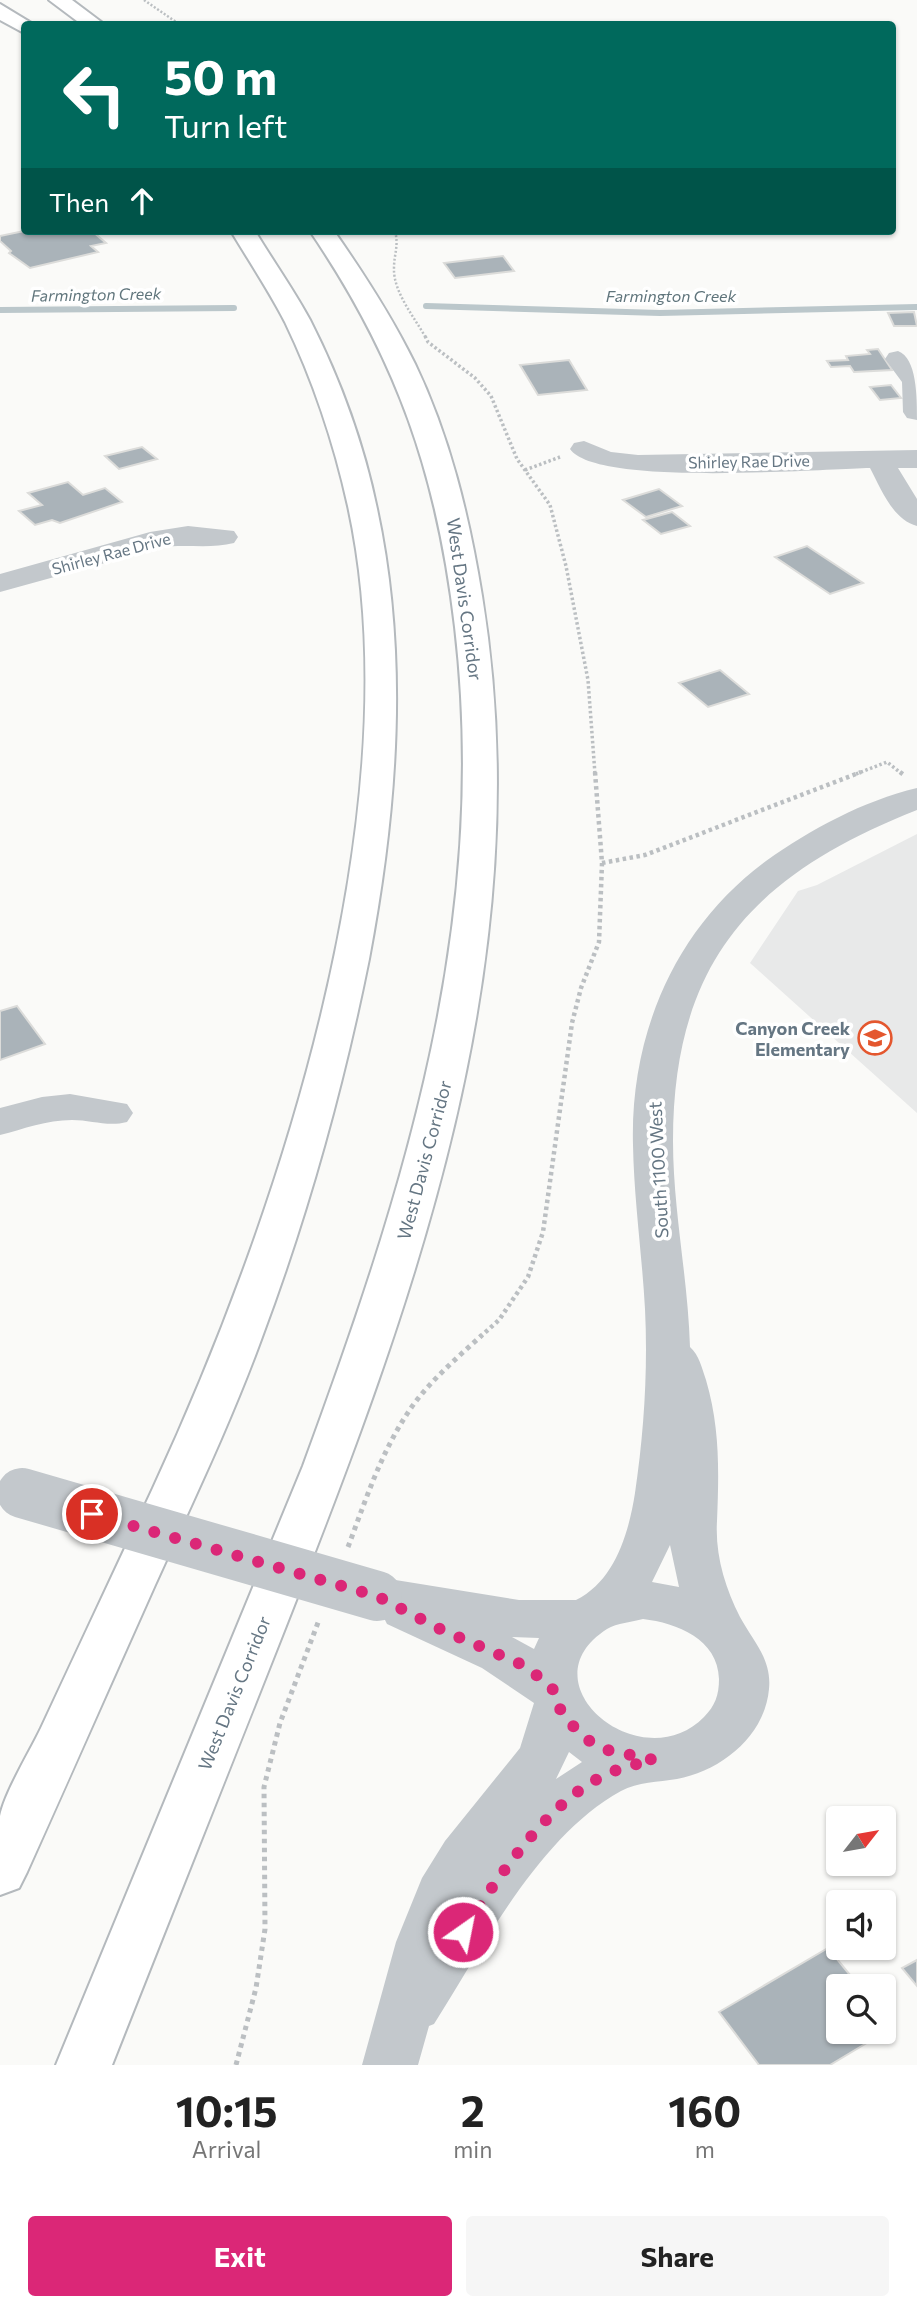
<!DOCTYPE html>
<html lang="en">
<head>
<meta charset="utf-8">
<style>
  :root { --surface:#fff; --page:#f6f6f6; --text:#222; --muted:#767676; --accent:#db2777 }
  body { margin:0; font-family:Commissioner,sans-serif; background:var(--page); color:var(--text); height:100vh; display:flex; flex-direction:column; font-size:26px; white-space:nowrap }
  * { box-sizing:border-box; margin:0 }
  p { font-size:23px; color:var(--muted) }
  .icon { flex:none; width:38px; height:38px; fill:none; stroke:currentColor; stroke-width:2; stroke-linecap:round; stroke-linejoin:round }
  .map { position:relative; height:2065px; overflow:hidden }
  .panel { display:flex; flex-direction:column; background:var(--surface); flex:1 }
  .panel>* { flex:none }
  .hud { position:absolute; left:21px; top:21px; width:875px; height:214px; border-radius:7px; box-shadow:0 2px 5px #0004; background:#00695c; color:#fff; overflow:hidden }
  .needle { width:46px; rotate:59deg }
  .controls { position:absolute; left:826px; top:1806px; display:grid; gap:14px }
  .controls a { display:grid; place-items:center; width:70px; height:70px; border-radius:7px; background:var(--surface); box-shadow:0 2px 5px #0004; font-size:35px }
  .pin { position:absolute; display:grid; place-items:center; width:60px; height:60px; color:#fff; margin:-30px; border:4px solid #fff; border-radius:50%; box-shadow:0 2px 7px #0007 }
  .me { position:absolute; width:77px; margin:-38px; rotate:33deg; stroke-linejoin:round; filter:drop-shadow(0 0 5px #0008) }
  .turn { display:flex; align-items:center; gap:24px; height:147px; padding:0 28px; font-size:32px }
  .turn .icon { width:91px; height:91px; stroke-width:2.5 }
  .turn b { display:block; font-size:49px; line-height:60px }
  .then { display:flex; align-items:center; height:66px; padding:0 28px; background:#0003; gap:14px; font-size:26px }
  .eta { display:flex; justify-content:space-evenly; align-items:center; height:119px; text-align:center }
  .eta b { font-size:42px; font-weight:700; line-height:49px }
  .cta { display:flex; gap:14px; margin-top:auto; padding:14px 28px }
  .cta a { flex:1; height:80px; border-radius:7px; background:var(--accent); color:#fff; font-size:28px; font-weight:700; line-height:80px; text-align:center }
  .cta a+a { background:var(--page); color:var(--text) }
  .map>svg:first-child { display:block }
  .built { fill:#e8e9e9 }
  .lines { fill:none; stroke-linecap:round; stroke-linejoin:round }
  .stream { stroke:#bbc7cb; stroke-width:6 }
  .building { fill:#aab3b9; stroke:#dcdcda; stroke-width:2 }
  .highway-casing { stroke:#b4b9bd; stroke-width:4 }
  .path-far3 { stroke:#bbbfc2; stroke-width:2.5; stroke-dasharray:2 2; stroke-linecap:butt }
  .path-far2 { stroke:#bbbfc2; stroke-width:3.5; stroke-dasharray:2.5 2.5; stroke-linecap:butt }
  .path-far1 { stroke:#bbbfc2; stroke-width:4.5; stroke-dasharray:3.5 3.5; stroke-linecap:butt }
  .path { stroke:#bbbfc2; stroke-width:5; stroke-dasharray:4.5 4.5; stroke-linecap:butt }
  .minor { fill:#c3c8cc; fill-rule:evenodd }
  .highway { fill:#fff; fill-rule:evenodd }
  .minor-bridge { stroke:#c3c8cc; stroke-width:50 }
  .route { stroke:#db2777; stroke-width:12; stroke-dasharray:0 21.6 }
  .labels { text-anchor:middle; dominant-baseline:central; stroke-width:7; stroke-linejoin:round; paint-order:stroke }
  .far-water-label { font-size:16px; font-style:italic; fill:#60757c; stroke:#fff }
  .far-street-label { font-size:16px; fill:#657683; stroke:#fff }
  .street-label { font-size:18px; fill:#657683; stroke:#fff }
  .poi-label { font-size:18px; font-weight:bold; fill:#657683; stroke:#fff; text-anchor:end }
</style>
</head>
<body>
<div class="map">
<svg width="917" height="2065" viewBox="0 0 917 2065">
  <rect width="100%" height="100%" fill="#fafaf8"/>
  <path class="built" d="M917,834V1113L750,963L798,891L817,885Z"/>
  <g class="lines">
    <path class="stream" d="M426,306L660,313L917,307
      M0,310L234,308"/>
  </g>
  <path class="building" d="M24,231H92L106,243L91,246L98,252L30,268L9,253L11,251L0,241V236Z
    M503,256L514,271L455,278L444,263Z
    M914,312L917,326H894L888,313Z
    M878,349L892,370L854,372L850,366L831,367L827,361L848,360L846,356L870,354L867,350Z
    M569,360L587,390L538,395L520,365Z
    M891,385L901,398L880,400L870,387Z
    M142,447L157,459L119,469L105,456Z
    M68,482L83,495L105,488L122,502L60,523L52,520L35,525L19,511L42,505L28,493Z
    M659,489L682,506L646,517L623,500Z
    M672,512L690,526L661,534L643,520Z
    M807,546L863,583L830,594L775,557Z
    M720,670L749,694L708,707L679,683Z
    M17,1006L45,1044L0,1060V1011Z
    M828,1948L859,1986H838V2032H863L870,2041L830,2065H759L719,2012Z
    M917,1960V1986L902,1968Z"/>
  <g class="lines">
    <defs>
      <path id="highway" d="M49,0H72L104,24H81Z
        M0,4L33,24H24V33L0,20Z
        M231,231H255C273,261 294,290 310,320C340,379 364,445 377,509C409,658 397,811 369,959C343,1088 308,1214 262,1337C231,1422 192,1503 155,1585C112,1681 70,1777 27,1872L19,1888L0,1895C0,1871 0,1840 0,1816C5,1792 30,1751 41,1728C78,1648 116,1568 153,1488C280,1214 414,808 348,506C334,443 313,380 285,322C269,291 249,261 231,231Z
        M310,231H334C364,274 392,317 415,364C450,437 469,516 482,596C541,959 415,1299 284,1631C227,1776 169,1920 112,2065H56L303,1466C404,1191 490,925 455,627C437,474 397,359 310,231Z"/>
    </defs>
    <use href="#highway" class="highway-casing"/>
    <path class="path-far3" d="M144,0L179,24
      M395,231C399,246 394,254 394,268C393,292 415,318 426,338"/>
    <path class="path-far2" d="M425,336L428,342L475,378L491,396L517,459L550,505L566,566L588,680L595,774
      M525,470L560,457
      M856,774L887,762L902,774"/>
    <path class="path-far1" d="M900,772L904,775
      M602,863L645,855L861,772
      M480,1337L499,1320L528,1277L543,1232L572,1023L581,988L599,942L602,863L595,772"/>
    <path class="path" d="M348,1547C365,1502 380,1455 407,1414C426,1384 456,1359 482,1335
      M236,2065L256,1988L265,1929L264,1787L280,1723L319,1620"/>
    <path class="minor" d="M898,351C917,358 917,397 917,420L907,418L903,412L902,382L885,359L889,353Z
      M584,441L611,452L638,455L917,450V468H898L917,499V526C893,520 881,489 870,468C818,469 596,487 570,449L574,443Z
      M188,526L234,531L238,537L234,543C211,549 186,544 163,547L0,592V574L150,532Z
      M917,788V810C755,874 673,960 673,1141C673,1210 688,1278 690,1347C699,1355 702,1368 706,1380C720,1428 719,1471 717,1521C715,1555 725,1587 740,1617C753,1641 772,1659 769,1689C765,1736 721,1771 677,1779C658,1782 638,1782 621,1791C539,1836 483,1947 434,2024L429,2026L418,2065H362L396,1942L422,1878L445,1841L520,1748L534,1703L482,1668L387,1624L383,1616L360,1610L353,1596L360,1582L377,1577L519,1600H576C615,1581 629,1532 635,1493C644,1433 648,1369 645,1309C642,1254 634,1200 633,1145C630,1034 675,928 766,861C811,829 863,801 917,788ZM670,1545L679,1587L652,1582ZM643,1619C677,1623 718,1639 719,1679C719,1695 715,1706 704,1717C641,1781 522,1683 607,1629C617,1623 632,1622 643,1619ZM512,1637L539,1638L534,1649ZM569,1752L582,1762L556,1779Z
      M70,1094L127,1104L133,1113L127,1122C108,1127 91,1120 72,1120C46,1120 24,1129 0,1135V1108L42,1097Z"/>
    <use href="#highway" class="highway"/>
    <path class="minor-bridge" d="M22,1493L377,1596"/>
  </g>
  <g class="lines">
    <path class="route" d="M92,1514L377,1596L442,1630L523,1665L552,1687L558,1706L570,1723L586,1739L607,1750L654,1760C636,1764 619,1768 603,1776C547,1803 495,1881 463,1932"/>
  </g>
  <defs>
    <symbol id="school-ring" viewBox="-11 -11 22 22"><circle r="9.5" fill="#fff" stroke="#e4572e" stroke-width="1.5"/><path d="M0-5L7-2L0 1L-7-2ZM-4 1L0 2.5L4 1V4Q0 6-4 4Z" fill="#e4572e"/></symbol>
  </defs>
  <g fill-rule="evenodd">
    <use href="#school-ring" x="856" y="1019" width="38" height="38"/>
  </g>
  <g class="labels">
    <g class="far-water-label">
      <text transform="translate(96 294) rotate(-1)">Farmington Creek</text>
      <text x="671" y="295">Farmington Creek</text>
    </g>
    <g class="far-street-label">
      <text transform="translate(749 461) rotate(-1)">Shirley Rae Drive</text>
      <text transform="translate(111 553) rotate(-15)">Shirley Rae Drive</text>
    </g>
    <g class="street-label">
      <text transform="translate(465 599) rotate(82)">West Davis Corridor</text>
      <text transform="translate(424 1160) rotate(-75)">West Davis Corridor</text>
      <text transform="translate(658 1170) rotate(-93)">South 1100 West</text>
      <text transform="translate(234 1693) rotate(-68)">West Davis Corridor</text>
    </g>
    <g class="poi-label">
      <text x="850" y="1028">Canyon Creek<tspan x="850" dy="21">Elementary</tspan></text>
    </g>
  </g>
</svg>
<div class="controls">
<a><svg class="needle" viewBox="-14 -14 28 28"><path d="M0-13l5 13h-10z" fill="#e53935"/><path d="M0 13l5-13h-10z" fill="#767676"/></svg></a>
<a><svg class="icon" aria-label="sound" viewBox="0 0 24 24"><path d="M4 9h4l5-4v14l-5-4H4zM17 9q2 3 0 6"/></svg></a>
<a><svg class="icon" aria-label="search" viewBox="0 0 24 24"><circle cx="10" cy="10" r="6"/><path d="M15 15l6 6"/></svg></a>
</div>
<div class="pin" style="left:92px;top:1514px;background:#d93025"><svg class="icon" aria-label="arrive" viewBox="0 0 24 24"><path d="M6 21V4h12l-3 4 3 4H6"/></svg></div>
<svg class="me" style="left:463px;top:1932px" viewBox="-20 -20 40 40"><circle r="17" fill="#db2777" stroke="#fff" stroke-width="3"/><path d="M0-11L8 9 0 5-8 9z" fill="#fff"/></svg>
<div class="hud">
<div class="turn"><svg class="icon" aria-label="left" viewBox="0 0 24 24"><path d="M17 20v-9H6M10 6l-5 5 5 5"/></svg><div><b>50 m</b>Turn left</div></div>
<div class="then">Then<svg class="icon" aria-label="ahead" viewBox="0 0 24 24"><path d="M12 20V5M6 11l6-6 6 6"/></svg></div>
</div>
</div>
<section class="panel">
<div class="eta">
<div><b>10:15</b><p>Arrival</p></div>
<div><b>2</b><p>min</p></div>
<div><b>160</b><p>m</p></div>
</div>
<div class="cta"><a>Exit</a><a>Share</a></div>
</section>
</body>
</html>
